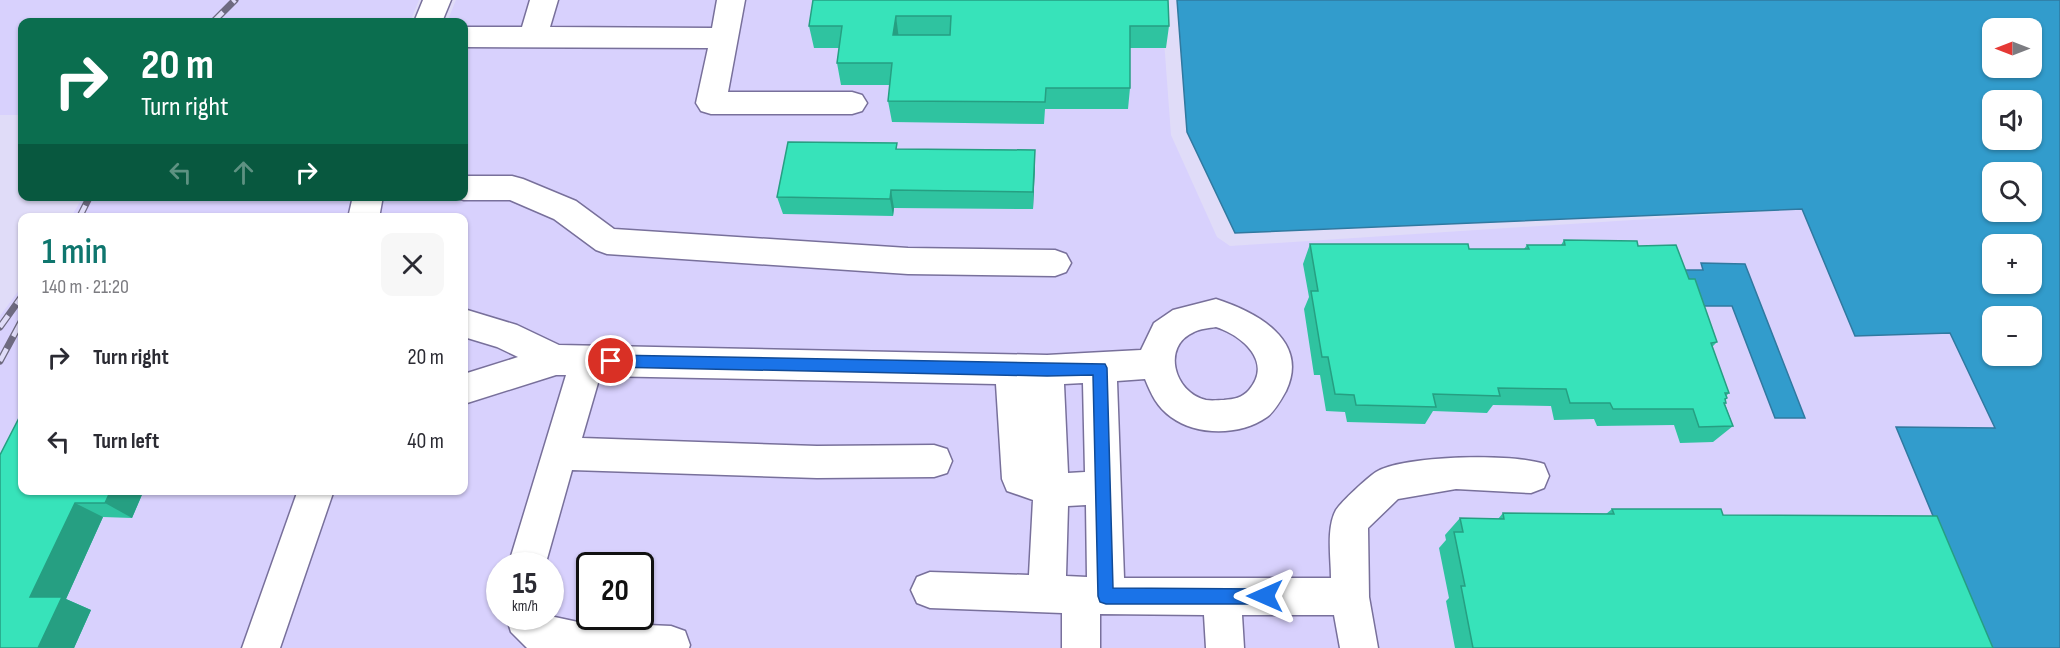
<!DOCTYPE html>
<html lang="en">
<head>
<meta charset="utf-8">
<style>
  :root { --surface:#fff; --page:#f7f7f7; --text:#2b2b33; --muted:#7c7c81; --accent:#0f766e }
  body { margin:0; font-family:"Sofia Sans Condensed",sans-serif; background:var(--page); color:var(--text); height:100vh; display:flex; flex-direction:column; font-size:22px; white-space:nowrap }
  * { box-sizing:border-box; margin:0 }
  p { font-size:20px; color:var(--muted) }
  .icon { flex:none; width:33px; height:33px; fill:none; stroke:currentColor; stroke-width:2; stroke-linecap:round; stroke-linejoin:round }
  .map { position:relative; flex:1; overflow:hidden }
  .details { position:absolute; left:18px; top:213px; width:450px; height:282px; display:flex; flex-direction:column; background:var(--surface); border-radius:12px; box-shadow:0 2px 4px #0004 }
  .details>* { flex:none }
  .banner { position:absolute; left:18px; top:18px; width:450px; height:183px; border-radius:12px; box-shadow:0 2px 4px #0004; background:#0b6e4f; color:#fff; overflow:hidden }
  .needle { width:39px; rotate:270deg }
  .buttons { position:absolute; left:1982px; top:18px; display:grid; gap:12px }
  .buttons a { display:grid; place-items:center; width:60px; height:60px; border-radius:12px; background:var(--surface); box-shadow:0 2px 4px #0004; font-size:30px }
  .speed { position:absolute; left:486px; top:552px; display:flex; gap:12px; font-size:30px; font-weight:700; text-align:center }
  .speed>* { display:grid; place-content:center; width:78px; height:78px; border-radius:50%; background:var(--surface); box-shadow:0 2px 4px #0004; line-height:1 }
  .speed small { font-size:15px; font-weight:400 }
  .speed .limit { border:3px solid #111; border-radius:9px; background:#fff; color:#111 }
  .pin { position:absolute; display:grid; place-items:center; width:51px; height:51px; color:#fff; margin:-26px; border:3px solid #fff; border-radius:50%; box-shadow:0 2px 6px #0007 }
  .me { position:absolute; width:66px; margin:-33px; rotate:270deg; stroke-linejoin:round; filter:drop-shadow(0 0 4px #0008) }
  .turn { display:flex; align-items:center; gap:21px; height:126px; padding:0 24px; font-size:27px }
  .turn .icon { width:78px; height:78px; stroke-width:2.5 }
  .turn b { display:block; font-size:42px; line-height:51px }
  .lanes { display:flex; align-items:center; height:57px; padding:0 24px; background:#0003; justify-content:center; gap:30px; direction:ltr }
  .lanes .off { opacity:.35 }
  .round { display:grid; place-items:center; flex:none; width:63px; height:63px; border-radius:12px; background:var(--page) }
  .summary { display:flex; align-items:center; justify-content:space-between; height:102px; padding:0 24px }
  h1 { font-size:36px; font-weight:600; line-height:45px; color:var(--accent) }
  ul { padding:0; list-style:none }
  li { display:flex; align-items:center; gap:18px; height:84px; padding:0 24px }
  li div { flex:1 }
  li b { display:block; font-size:22px }
  li em { font-style:normal }
  .map>svg:first-child { display:block }
  .built { fill:#d8d1fd; fill-rule:evenodd }
  .water { fill:#329ccc; stroke:#3079a0; stroke-width:1.5; fill-rule:evenodd }
  .lines { fill:none; stroke-linecap:round; stroke-linejoin:round }
  .minor-casing { stroke:#78709b; stroke-width:3 }
  .minor { fill:#fff; fill-rule:evenodd }
  .rail-casing { stroke:#6e6a80; stroke-width:7 }
  .rail { stroke:#e0dcf8; stroke-width:4.5; stroke-dasharray:14; stroke-linecap:butt }
  .wall { fill:#2fc3a0 }
  .shaded-wall { fill:#269f82 }
  .building { fill:#37e3ba; stroke:#269f82; stroke-width:1.5; fill-rule:evenodd }
  .route { fill:#1a73e8; stroke:#114b97; stroke-width:1.5 }
</style>
</head>
<body>
<div class="map">
<svg width="2060" height="648" viewBox="0 0 2060 648">
  <rect width="100%" height="100%" fill="#e0dcf8"/>
  <path class="built" d="M0,0H419L410,22H22V115H0Z
    M456,0H1161L1171,135L1217,237L1230,246L1802,209L1855,335L1950,333L1995,428L1896,427L1988,648H0V316L22,286V490H464V218L71,217L83,197L464,196V22H447ZM500,566H550V616H500ZM590,566H640V616H590Z"/>
  <path class="water" d="M1177,0H2060V648H1988L1896,427L1995,428L1950,333L1855,336L1802,209L1235,233L1187,132ZM1992,28H2031V68H1992ZM1992,100H2031V140H1992ZM1992,172H2031V212H1992ZM1992,244H2031V284H1992ZM1992,316H2031V356H1992Z
    M1701,263L1745,264L1805,418H1775L1732,306H1697L1684,270H1703Z"/>
  <g class="lines">
    <defs>
      <path id="minor" d="M423,0H451L442,22H414Z
        M530,0H558L550,27L712,28L717,0H745L728,92H852L862,95L867,103L862,111L852,114H711L701,111L696,103L708,48L464,47V27H522Z
        M464,176H512L523,179L576,201L614,229L908,248L1055,250L1066,254L1071,263L1066,272L1055,276L908,274L607,254L596,250L554,219L510,200H464L453,197L464,196Z
        M353,196H383L379,218H348Z
        M1216,299C1256,312 1310,340 1286,391C1281,400 1275,411 1267,417C1240,436 1197,436 1171,417C1157,407 1151,394 1145,379L1117,381L1124,578H1331C1331,558 1326,528 1336,510C1342,501 1367,478 1376,472C1403,455 1514,453 1544,464L1549,476L1544,488L1531,493L1456,489L1398,499L1368,528L1369,597L1378,648H1340L1334,615H1242L1244,648H1206L1204,615L1100,614V648H1062V613L930,608L917,603L911,590L917,577L930,572L1029,575L1033,500L1007,491L1002,479L996,384L600,376L582,438L817,446L934,445L947,449L952,461L947,473L934,477L817,478L572,470L545,566H508L566,375H556L464,404V374L518,357L497,347L464,337V309L517,325L559,345L1047,355L1141,350L1154,323L1173,310ZM1216,327C1243,336 1273,362 1249,390C1242,398 1234,399 1224,400C1219,400 1212,401 1206,400C1174,393 1161,346 1194,332C1200,329 1209,328 1216,327ZM1083,383L1085,472L1068,473L1064,384ZM1086,505L1087,577L1066,576L1068,506Z
        M298,490H334L280,648H242Z
        M506,616H550L578,622L671,626L685,631L690,645L689,648H527L511,632Z"/>
    </defs>
    <use href="#minor" class="minor-casing"/>
    <use href="#minor" class="minor"/>
    <defs>
      <path id="rail" d="M213,22L235,0
        M79,218L90,196
        M0,327L22,296
        M0,361L22,320"/>
    </defs>
    <use href="#rail" class="rail-casing"/>
    <use href="#rail" class="rail"/>
  </g>
  <path class="wall" d="M813,0L1169,26L1166,48H1130V88L1128,109H1045L1044,124L892,122L888,101L890,85H841L837,63L839,48H814L809,26Z
    M898,149L1035,150L1033,209L894,208L893,216L783,214L777,197Z
    M1564,240L1638,246L1689,279L1717,342L1712,347L1729,393L1726,396L1727,398L1725,400L1726,403L1725,404L1733,426L1713,442L1680,443L1674,425L1597,426L1594,419L1554,420L1551,406L1493,405L1487,413L1433,411L1425,424L1347,422L1345,412L1326,411L1320,375H1314L1304,309L1309,297L1303,264L1310,244L1469,249H1524L1527,245H1561Z
    M22,490H144L132,518L103,517L66,599L91,610L74,648H0Z
    M1612,509L1723,515L1993,648H1455L1446,601L1449,598L1439,548L1446,540L1445,535L1460,518L1498,519L1503,513L1606,514Z"/>
  <path class="shaded-wall" d="M896,16L899,39L893,35Z
    M1035,150V168L1033,209V192Z
    M891,190L894,208L893,216L890,199Z
    M111,490H144L132,518L105,503Z
    M75,503L103,517L66,599L91,610L74,648H38L30,597Z"/>
  <path class="building" d="M813,0H1168L1169,26H1130V88H1046L1045,102L888,101L892,63H837L842,26H809ZM896,16H951L950,35H893Z
    M788,142L897,143L896,149L1035,150L1033,192L891,190L890,199L777,197Z
    M1564,240L1637,241L1638,246L1676,245L1689,279H1695L1717,342L1711,343L1729,393H1725L1727,398L1725,399L1726,403H1724L1733,426L1699,427L1693,409H1613L1610,403H1570L1566,389L1498,388L1500,396L1433,394L1436,407L1356,405L1354,395L1335,394L1328,357H1322L1311,291H1318L1310,244H1468L1469,249H1529L1527,245H1565Z
    M22,412V490H111L105,503H75L30,597H62L38,648H0V455Z
    M1612,509H1721L1723,515L1937,516L1993,648H1473L1461,586H1465L1454,532H1463L1460,518L1504,519L1503,513L1614,514Z"/>
  <path class="route" d="M611,355L1105,364L1107,368L1113,588L1265,589L1270,591L1272,596L1270,602L1265,604H1106L1100,602L1098,596L1093,375L1047,376L611,367L606,366L604,361L606,357Z"/>
</svg>
<div class="buttons">
<a><svg class="needle" viewBox="-14 -14 28 28"><path d="M0-13l5 13h-10z" fill="#e53935"/><path d="M0 13l5-13h-10z" fill="#7c7c81"/></svg></a>
<a><svg class="icon" aria-label="sound" viewBox="0 0 24 24"><path d="M4 9h4l5-4v14l-5-4H4zM17 9q2 3 0 6"/></svg></a>
<a><svg class="icon" aria-label="search" viewBox="0 0 24 24"><circle cx="10" cy="10" r="6"/><path d="M15 15l6 6"/></svg></a>
<a>+</a>
<a>−</a>
</div>
<div class="speed"><div>15<small>km/h</small></div><div class="limit">20</div></div>
<div class="pin" style="left:611px;top:361px;background:#d93025"><svg class="icon" aria-label="arrive" viewBox="0 0 24 24"><path d="M6 21V4h12l-3 4 3 4H6"/></svg></div>
<svg class="me" style="left:1265px;top:596px" viewBox="-20 -20 40 40"><path d="M0-17L14 15 0 8-14 15z" fill="#1a73e8" stroke="#fff" stroke-width="4"/></svg>
<div class="banner">
<div class="turn"><svg class="icon" aria-label="right" viewBox="0 0 24 24"><path d="M7 20v-9h11M14 6l5 5-5 5"/></svg><div><b>20 m</b>Turn right</div></div>
<div class="lanes"><svg class="icon off" aria-label="left" viewBox="0 0 24 24"><path d="M17 20v-9H6M10 6l-5 5 5 5"/></svg><svg class="icon off" aria-label="ahead" viewBox="0 0 24 24"><path d="M12 20V5M6 11l6-6 6 6"/></svg><svg class="icon" aria-label="right" viewBox="0 0 24 24"><path d="M7 20v-9h11M14 6l5 5-5 5"/></svg></div>
</div>
<section class="details">
<div class="summary"><div><h1>1 min</h1><p>140 m · 21:20</p></div><a class="round"><svg class="icon" aria-label="close" viewBox="0 0 24 24"><path d="M6 6l12 12M18 6L6 18"/></svg></a></div>
<ul>
<li><svg class="icon" aria-label="right" viewBox="0 0 24 24"><path d="M7 20v-9h11M14 6l5 5-5 5"/></svg><div><b>Turn right</b></div><em>20 m</em></li>
<li><svg class="icon" aria-label="left" viewBox="0 0 24 24"><path d="M17 20v-9H6M10 6l-5 5 5 5"/></svg><div><b>Turn left</b></div><em>40 m</em></li>
</ul>
</section>
</div>
</body>
</html>
